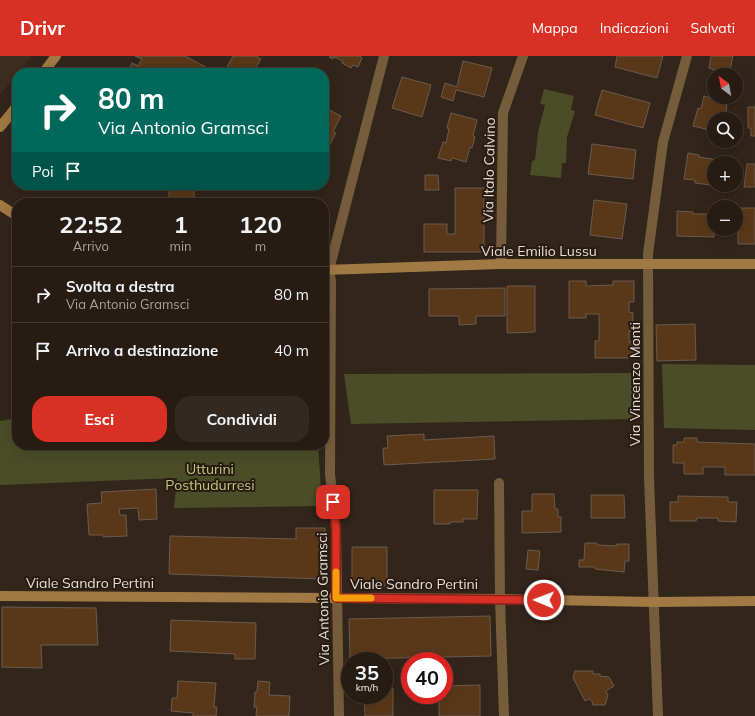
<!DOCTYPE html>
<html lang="it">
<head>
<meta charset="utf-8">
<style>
  :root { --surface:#261c14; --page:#322922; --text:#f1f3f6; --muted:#a4a1a0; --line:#423a34; --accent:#d93025 }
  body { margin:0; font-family:Mulish,sans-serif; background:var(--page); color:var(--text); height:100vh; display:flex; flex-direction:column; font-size:15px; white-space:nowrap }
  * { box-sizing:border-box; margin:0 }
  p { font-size:13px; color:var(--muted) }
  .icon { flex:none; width:22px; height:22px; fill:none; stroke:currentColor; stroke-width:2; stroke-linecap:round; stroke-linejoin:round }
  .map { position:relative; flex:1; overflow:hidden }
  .sheet { position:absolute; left:12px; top:142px; width:317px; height:252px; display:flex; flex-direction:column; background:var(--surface); border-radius:16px; box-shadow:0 4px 16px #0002,0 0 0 1px var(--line) }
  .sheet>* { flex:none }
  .guide { position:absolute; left:12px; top:12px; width:317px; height:122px; border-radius:16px; box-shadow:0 4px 16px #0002,0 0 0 1px var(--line); background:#00695c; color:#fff; overflow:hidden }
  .needle { width:26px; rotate:328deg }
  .fabs { position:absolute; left:707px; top:12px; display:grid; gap:8px }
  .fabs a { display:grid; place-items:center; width:36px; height:36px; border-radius:50%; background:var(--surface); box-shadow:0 4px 16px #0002,0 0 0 1px var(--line); font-size:20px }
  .speed { position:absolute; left:341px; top:596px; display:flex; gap:8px; font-size:20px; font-weight:700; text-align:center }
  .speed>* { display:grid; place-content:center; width:52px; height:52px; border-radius:50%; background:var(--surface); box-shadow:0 4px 16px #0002,0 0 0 1px var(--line); line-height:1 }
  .speed small { font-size:10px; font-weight:400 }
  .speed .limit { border:6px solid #d22; background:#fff; color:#111 }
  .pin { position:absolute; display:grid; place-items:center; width:34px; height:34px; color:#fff; margin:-17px; border-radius:8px; box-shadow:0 2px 6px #0006 }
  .me { position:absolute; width:44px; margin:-22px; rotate:271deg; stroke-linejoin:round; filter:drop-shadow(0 0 3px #0008) }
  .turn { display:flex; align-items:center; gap:14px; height:84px; padding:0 20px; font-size:18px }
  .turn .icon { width:52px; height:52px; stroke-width:2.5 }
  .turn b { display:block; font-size:28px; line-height:34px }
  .then { display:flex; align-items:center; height:38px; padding:0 20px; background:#0003; gap:8px; font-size:15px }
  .eta { display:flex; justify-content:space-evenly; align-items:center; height:68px; text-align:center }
  .eta b { font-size:24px; font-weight:700; line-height:28px }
  .action { display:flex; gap:8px; margin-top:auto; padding:8px 20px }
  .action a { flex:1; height:46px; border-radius:16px; background:var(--accent); color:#fff; font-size:16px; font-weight:700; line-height:46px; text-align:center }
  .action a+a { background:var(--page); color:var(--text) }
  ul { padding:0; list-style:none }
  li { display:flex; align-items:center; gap:12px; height:56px; padding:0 20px; border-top:1px solid var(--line) }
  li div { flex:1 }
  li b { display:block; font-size:15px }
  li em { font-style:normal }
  header { display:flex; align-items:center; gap:24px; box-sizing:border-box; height:56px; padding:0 20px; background:var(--accent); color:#fff }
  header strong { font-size:19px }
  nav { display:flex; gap:22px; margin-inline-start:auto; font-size:14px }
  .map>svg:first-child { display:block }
  .built { fill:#3e2d1e }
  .green { fill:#4a4d28 }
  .building { fill:#593819; stroke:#6a5b4f }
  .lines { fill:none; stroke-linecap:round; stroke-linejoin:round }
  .street { stroke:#755c3c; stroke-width:10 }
  .secondary { stroke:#a07944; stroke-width:10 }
  .route-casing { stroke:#8d1f18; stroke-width:10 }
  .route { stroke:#d93025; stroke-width:7 }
  .slow { stroke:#f59e0b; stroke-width:7 }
  .labels { text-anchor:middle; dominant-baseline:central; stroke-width:4; stroke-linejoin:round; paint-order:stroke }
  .street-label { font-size:14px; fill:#e5ddd6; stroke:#281c11 }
  .park-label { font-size:14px; fill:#c2c87f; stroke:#281c11 }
</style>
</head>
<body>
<header>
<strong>Drivr</strong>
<nav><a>Mappa</a><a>Indicazioni</a><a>Salvati</a></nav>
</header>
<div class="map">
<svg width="755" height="660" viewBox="0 0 755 660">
  <rect width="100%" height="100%" fill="#32251a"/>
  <path class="built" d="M0,0H32L0,39Z"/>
  <path class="green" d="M544,33L574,40L571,54L575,55L567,81L566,107H562L561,122L530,119L532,105L535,104L538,76L545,49L540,48Z
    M662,308L755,309V374L664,372Z
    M637,317L634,363L351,368L344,318Z
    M17,362V389H318L322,450L174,452L177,422L0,429V365Z"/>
  <path class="building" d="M135,0H185L217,17H163L158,14L156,17H127L132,7L138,10L142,3Z
    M233,0H256L261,3L253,17H231V16L226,13Z
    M330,0H360L362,2L358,11L353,9L351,12L342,7L343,5L334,1L333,3L329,1Z
    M617,0H663L657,22L615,11Z
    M711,0H733L729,19L709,12Z
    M463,5L492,12L484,41L456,34L453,45L441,41L445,27L457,31Z
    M402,21L431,29L422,61L392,52Z
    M602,34L650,47L643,72L595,59Z
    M704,40L727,47L725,63H714V75L693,70L698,52L701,53Z
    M324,51L341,60L333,76L336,77L324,99Z
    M748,51H755V80H751V72H748Z
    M451,57L477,64L473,80L475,81L472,92L470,91L466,106L452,102L451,105L438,102L443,86L446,87L449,73L447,72Z
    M592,88L636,94L633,123L588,118Z
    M688,97L699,99V101L718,104V107H714V129L718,130L695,127V124L684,123Z
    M747,108H755V131H744Z
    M425,119H438L439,134H425Z
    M169,129H194V147H169Z
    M455,132H484V196H424V168H447V178H455Z
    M594,144L627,148L622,183L590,179Z
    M738,152H755V188H738Z
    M677,155L693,156V158H714V181L677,180Z
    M569,225H586V230L613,229V225H634V246H629V256L633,257V275H629V286L633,285V302H595V285H599V258H586V262H569Z
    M507,230H535V276L507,277Z
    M505,232V260H476V268L459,269V260H429V233Z
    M695,268L696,304L657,305L656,269Z
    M424,378V384L494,380L495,403L384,409L383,392H388L387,380Z
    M684,382H697V386L755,388V419H725V411H703V418H684V407H673V389H677V386H684Z
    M156,433L157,463L139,464L138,452L119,453L120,459H126L127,480L103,481V479H89L87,448L102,447L101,436Z
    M434,434H478L477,463H463V466H450V468H434Z
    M532,438H554L555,453H558V461H561V476L522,477V455H532Z
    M591,439H624L625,462H591Z
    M678,440L728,441V446H737L736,466L718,465V462H697L696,465H670V446H678Z
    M296,472H325L324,523L169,518L170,480L296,483Z
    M585,487H597V489L617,490V488H629V505H625L624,516L595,513V511H579V504H584Z
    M352,491H387V530H352Z
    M528,494L540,495L538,514L526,513Z
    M2,551L96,552L98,589H41L42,612L2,611Z
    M490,560L491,600L350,603L349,563Z
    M171,564L256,567L255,603H235V598L170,595Z
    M575,615H593V618H600V620L609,621L614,630L606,635L608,639L605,649H593L592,645L589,643L585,645L573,622Z
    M178,625L216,627L214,651H217L216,660H193V657L171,655L172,642H177Z
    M258,625L270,626L269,639L290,640L289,660H256L257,651H254L255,636H257Z
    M480,629V660H439V639H444V630Z
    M393,632V660H365L364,639H384V633Z"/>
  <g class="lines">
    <path class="street" d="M501,208L503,57L523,0
      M499,427L500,543L504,660
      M339,660L336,473L330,418L331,225L329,214L384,0
      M658,660L649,422L648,198L663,86L687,0"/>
    <path class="secondary" d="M43,17L56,0
      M0,71L17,50
      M0,149L17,160
      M324,214L501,208H755
      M0,540L500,543L654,546L755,545"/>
  </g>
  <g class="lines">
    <defs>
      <path id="route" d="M333,446L336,473V542L544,544"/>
    </defs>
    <use href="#route" class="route-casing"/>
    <use href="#route" class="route"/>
    <path class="slow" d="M336,516V542H371"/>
  </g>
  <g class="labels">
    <g class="street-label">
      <text transform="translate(489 114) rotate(-89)">Via Italo Calvino</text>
      <text x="539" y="195">Viale Emilio Lussu</text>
      <text transform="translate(635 328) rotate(-90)">Via Vincenzo Monti</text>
      <text x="90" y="527">Viale Sandro Pertini</text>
      <text x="414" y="528">Viale Sandro Pertini</text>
      <text transform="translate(323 543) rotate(-91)">Via Antonio Gramsci</text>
    </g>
    <g class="park-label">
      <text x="210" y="413">Utturini<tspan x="210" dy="16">Posthudurresi</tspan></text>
    </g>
  </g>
</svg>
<div class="fabs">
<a><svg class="needle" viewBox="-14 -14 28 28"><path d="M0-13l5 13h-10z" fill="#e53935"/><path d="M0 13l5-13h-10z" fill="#a4a1a0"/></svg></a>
<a><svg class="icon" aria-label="search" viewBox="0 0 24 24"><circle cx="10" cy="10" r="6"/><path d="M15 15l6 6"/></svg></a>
<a>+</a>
<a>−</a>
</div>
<div class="speed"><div>35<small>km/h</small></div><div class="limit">40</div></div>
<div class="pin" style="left:333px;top:446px;background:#d93025"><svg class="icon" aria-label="arrive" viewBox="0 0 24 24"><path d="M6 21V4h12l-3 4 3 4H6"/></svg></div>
<svg class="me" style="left:544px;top:544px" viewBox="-20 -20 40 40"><circle r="17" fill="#d93025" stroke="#fff" stroke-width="3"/><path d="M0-11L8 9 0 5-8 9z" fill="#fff"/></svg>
<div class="guide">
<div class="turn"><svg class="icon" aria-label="right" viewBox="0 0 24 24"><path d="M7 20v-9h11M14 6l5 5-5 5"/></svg><div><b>80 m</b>Via Antonio Gramsci</div></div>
<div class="then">Poi<svg class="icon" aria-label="arrive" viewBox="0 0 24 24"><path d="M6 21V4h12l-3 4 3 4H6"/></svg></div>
</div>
<section class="sheet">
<div class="eta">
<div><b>22:52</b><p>Arrivo</p></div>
<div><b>1</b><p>min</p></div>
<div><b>120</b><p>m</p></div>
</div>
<ul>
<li><svg class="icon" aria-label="right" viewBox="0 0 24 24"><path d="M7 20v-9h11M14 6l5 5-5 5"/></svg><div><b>Svolta a destra</b><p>Via Antonio Gramsci</p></div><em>80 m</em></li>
<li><svg class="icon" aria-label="arrive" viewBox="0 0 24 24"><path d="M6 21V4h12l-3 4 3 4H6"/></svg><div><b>Arrivo a destinazione</b></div><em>40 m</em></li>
</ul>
<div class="action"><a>Esci</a><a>Condividi</a></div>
</section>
</div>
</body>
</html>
